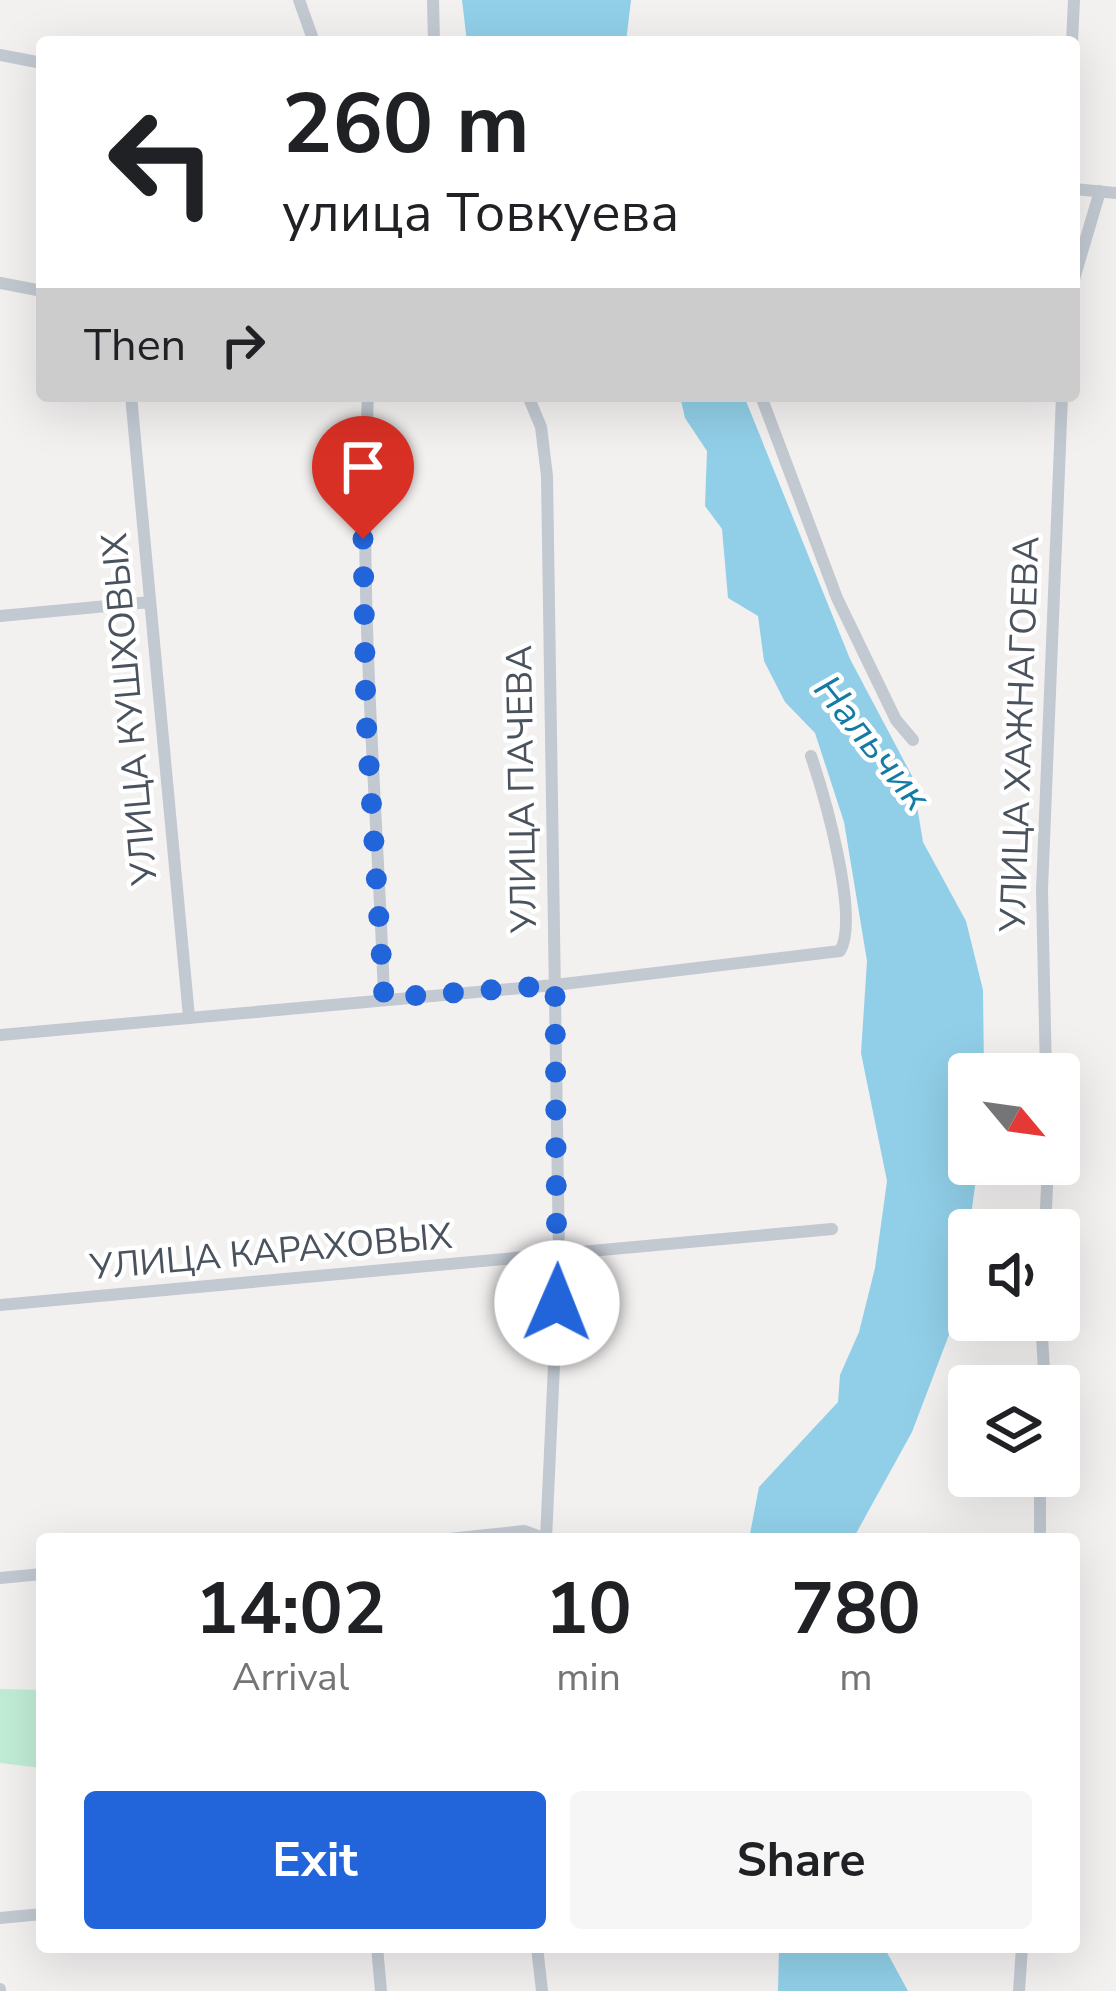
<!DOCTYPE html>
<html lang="en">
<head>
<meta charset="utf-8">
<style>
  :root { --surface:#fff; --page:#f6f6f6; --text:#202124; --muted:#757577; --accent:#2264da }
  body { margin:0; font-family:"Nunito Sans",sans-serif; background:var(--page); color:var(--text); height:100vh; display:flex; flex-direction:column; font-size:45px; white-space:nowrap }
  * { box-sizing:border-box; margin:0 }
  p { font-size:39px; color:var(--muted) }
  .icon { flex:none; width:66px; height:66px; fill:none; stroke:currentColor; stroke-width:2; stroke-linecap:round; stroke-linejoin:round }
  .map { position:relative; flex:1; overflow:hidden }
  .drawer { position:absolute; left:36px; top:1533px; width:1044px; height:420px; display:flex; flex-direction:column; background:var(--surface); border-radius:12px; box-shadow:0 12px 48px #0002 }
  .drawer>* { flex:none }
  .hud { position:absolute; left:36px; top:36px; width:1044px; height:366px; border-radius:12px; box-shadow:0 12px 48px #0002; background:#fff; color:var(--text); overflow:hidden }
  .needle { width:78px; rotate:119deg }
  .buttons { position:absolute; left:948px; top:1053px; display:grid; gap:24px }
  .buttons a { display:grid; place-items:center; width:132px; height:132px; border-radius:12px; background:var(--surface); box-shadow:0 12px 48px #0002; font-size:60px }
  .pin { position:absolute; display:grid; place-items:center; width:102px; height:102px; color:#fff; margin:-123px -51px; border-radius:50% 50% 50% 0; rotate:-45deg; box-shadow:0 0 12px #0007 }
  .pin .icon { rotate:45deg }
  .me { position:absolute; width:132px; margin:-66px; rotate:1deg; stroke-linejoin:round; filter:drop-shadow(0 0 9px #0008) }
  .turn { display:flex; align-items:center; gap:42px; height:252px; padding:0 48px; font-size:54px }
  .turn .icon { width:156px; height:156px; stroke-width:2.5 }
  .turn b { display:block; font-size:84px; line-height:102px }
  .then { display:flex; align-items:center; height:114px; padding:0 48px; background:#0003; gap:24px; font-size:45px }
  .eta { display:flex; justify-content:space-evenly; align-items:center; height:204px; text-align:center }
  .eta b { font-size:72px; font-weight:700; line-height:84px }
  .cta { display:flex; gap:24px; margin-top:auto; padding:24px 48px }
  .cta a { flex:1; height:138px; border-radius:12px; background:var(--accent); color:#fff; font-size:48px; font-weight:700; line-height:138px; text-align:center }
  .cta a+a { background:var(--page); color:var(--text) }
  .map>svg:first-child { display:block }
  .green { fill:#c1edd6 }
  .water { fill:#91cfe8 }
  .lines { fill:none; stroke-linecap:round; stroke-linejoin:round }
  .minor { stroke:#c2c9d1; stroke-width:12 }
  .route { stroke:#2264da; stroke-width:21; stroke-dasharray:0 37.8 }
  .labels { text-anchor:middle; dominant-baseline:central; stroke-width:9; stroke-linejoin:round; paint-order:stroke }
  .street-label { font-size:36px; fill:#49525d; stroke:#fff }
  .water-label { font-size:39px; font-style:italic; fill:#147ba5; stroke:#fff }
</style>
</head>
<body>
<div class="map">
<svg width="1116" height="1991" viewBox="0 0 1116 1991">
  <rect width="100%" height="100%" fill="#f3f0f0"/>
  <path class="green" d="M0,1689L42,1690V1768L0,1763Z"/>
  <path class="water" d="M462,0H631L626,42H467Z
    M680,396H744L850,659L912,776L923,842L966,921L983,990L984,1074H969V1164H978L958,1311L912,1432L853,1539H749L759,1487L838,1402L840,1375L859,1332L875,1268L887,1181L861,1053L867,961L844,822L815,733L785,702L764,661L758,616L728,598L722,529L705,506L707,451L685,418Z
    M779,1947H884L908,1991H778Z"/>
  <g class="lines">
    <path class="minor" d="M299,0L314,42
      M433,0L434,42
      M1072,42L1074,0
      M0,55L42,63
      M1074,189L1116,193
      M1074,279L1100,191
      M0,283L42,291
      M131,396L189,1017
      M368,396C358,599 377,796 384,998
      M528,396L541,427L547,476L559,1256L546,1539
      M761,396L837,598L896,720L913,740
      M0,616L150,602
      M0,1035L555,985L840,951C860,918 824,794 811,756
      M1046,1074L1042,890L1062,396
      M1045,1230L1048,1164
      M0,1305L832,1229
      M1041,1320L1045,1386
      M449,1539L524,1531L546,1539
      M1040,1539V1476
      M0,1578L42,1574
      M0,1918L42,1914
      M377,1947L381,1991
      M537,1947L542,1991
      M0,1989V1991
      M1019,1991L1022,1947"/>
  </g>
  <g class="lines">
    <path class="route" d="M363,539L366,718L384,998L555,985L557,1303"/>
  </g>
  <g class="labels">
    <g class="street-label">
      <text transform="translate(130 709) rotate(-95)">УЛИЦА КУШХОВЫХ</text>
      <text transform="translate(1020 734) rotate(-88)">УЛИЦА ХАЖНАГОЕВА</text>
      <text transform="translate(522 789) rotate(-91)">УЛИЦА ПАЧЕВА</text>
      <text transform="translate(271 1252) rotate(-5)">УЛИЦА КАРАХОВЫХ</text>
    </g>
    <g class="water-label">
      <text transform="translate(872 743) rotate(51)">Нальчик</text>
    </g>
  </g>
</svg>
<div class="buttons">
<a><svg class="needle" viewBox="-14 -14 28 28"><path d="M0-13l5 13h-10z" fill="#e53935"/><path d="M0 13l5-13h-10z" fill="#757577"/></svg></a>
<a><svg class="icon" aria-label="sound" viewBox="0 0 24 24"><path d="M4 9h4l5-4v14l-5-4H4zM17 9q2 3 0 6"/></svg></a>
<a><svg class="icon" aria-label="layers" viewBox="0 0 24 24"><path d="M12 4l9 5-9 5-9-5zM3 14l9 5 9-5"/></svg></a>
</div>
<div class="pin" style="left:363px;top:539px;background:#d93025"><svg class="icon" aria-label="arrive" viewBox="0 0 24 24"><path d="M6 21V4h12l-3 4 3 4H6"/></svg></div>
<svg class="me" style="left:557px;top:1303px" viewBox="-20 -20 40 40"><circle r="19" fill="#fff"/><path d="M0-13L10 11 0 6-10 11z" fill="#2264da"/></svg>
<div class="hud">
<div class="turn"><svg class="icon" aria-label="left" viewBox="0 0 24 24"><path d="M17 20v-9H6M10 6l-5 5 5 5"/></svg><div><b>260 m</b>улица Товкуева</div></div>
<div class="then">Then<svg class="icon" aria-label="right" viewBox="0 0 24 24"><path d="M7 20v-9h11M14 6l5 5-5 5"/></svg></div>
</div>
<section class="drawer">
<div class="eta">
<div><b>14:02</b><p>Arrival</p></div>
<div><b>10</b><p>min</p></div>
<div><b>780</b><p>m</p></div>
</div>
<div class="cta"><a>Exit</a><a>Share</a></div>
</section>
</div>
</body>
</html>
